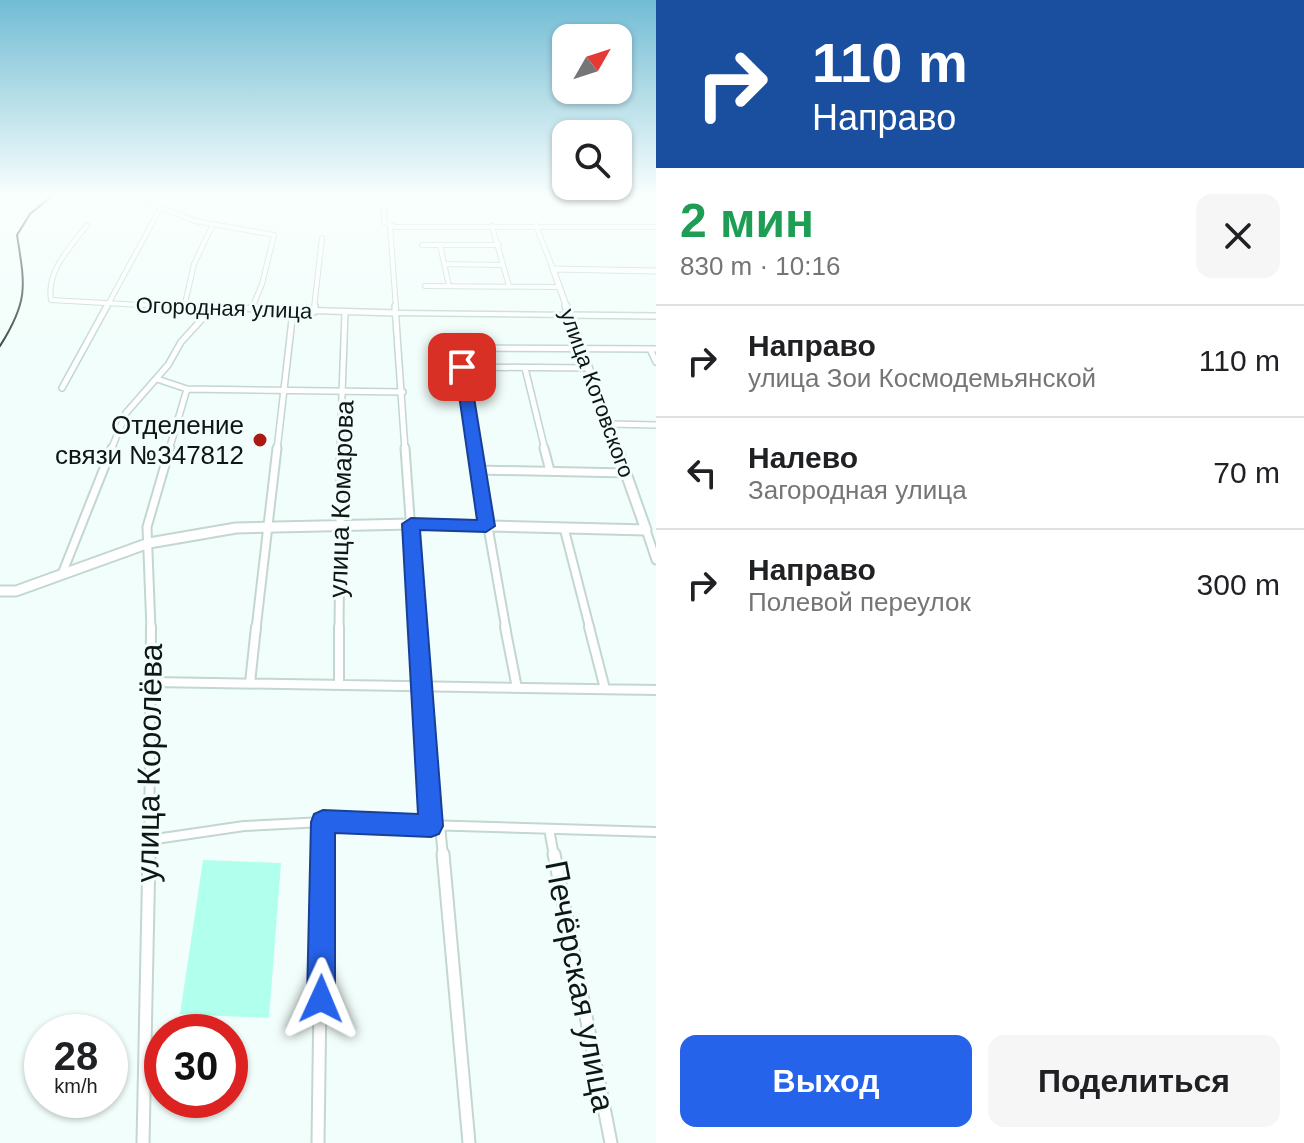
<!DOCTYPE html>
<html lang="ru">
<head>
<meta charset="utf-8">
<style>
  :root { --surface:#fff; --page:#f6f6f6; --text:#202124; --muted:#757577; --line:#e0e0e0; --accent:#2563eb }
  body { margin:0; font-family:Helvetica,sans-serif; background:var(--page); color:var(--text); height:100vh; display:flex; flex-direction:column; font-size:30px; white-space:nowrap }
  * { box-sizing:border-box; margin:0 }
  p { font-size:26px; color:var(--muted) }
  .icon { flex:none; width:44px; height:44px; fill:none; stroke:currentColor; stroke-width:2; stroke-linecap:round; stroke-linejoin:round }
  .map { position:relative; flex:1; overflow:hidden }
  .panel { display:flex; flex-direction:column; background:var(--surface); width:648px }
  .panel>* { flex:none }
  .banner { background:#1a4fa0; color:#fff; overflow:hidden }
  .needle { width:52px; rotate:51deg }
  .controls { position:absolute; left:552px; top:24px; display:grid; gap:16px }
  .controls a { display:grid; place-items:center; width:80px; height:80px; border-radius:16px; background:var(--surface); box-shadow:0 2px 6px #0004; font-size:40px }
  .speed { position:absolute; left:24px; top:1014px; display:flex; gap:16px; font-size:40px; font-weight:700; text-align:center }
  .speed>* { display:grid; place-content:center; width:104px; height:104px; border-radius:50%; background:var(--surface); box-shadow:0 2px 6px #0004; line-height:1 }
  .speed small { font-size:20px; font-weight:400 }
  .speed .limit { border:12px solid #d22; background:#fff; color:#111 }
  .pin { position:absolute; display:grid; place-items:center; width:68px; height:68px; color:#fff; margin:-34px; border-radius:16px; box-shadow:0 4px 12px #0006 }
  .me { position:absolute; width:88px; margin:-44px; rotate:1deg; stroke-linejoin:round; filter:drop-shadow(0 0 6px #0008) }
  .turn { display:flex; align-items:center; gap:28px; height:168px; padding:0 24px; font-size:36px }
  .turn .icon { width:104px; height:104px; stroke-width:2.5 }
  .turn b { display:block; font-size:56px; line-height:68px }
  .round { display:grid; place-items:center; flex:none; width:84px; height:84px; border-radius:16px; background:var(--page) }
  .head { display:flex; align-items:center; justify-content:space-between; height:136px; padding:0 24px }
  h1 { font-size:48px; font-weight:600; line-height:60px; color:#1e9e55 }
  .cta { display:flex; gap:16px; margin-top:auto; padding:16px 24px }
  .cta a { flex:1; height:92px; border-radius:16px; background:var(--accent); color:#fff; font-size:32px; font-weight:600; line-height:92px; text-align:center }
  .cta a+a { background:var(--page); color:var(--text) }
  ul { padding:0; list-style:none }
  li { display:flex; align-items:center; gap:24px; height:112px; padding:0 24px; border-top:2px solid var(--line) }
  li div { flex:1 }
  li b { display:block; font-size:30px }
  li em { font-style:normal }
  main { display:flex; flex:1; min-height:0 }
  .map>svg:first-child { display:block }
  .green { fill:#b1ffed }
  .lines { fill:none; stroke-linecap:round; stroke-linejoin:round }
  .pedestrian-casing { stroke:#c2d7d1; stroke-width:7 }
  .minor-far4-casing { stroke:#c2d7d1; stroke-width:6 }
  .minor-far3-casing { stroke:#c2d7d1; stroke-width:8 }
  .minor-far2-casing { stroke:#c2d7d1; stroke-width:11 }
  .minor-far1-casing { stroke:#c2d7d1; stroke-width:12 }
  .minor-casing { stroke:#c2d7d1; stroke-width:15 }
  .tertiary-far2-casing { stroke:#c2d7d1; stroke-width:7 }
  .tertiary-far1-casing { stroke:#c2d7d1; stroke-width:10 }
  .tertiary-casing { stroke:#c2d7d1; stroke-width:13 }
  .pedestrian { stroke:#fff; stroke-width:4 }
  .minor-far4 { stroke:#fff; stroke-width:4 }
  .minor-far3 { stroke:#fff; stroke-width:5 }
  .minor-far2 { stroke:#fff; stroke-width:7 }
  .minor-far1 { stroke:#fff; stroke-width:8 }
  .minor { stroke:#fff; stroke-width:11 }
  .tertiary-far2 { stroke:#fff; stroke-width:5 }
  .tertiary-far1 { stroke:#fff; stroke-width:7 }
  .tertiary { stroke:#fff; stroke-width:9 }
  .rail { stroke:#363e3b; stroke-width:2 }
  .route { fill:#2563eb; stroke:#184099; stroke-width:2 }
  .poi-dot { fill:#ac1b13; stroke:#f2fefb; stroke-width:3 }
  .labels { text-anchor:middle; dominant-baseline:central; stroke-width:6; stroke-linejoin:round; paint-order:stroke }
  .far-street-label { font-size:22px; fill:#0f1614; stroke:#f2fefb }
  .poi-label { font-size:26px; fill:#0f1614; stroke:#f2fefb; text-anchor:end }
  .street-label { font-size:26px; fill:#0f1614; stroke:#f2fefb }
  .near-street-label { font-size:32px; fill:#0f1614; stroke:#f2fefb }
</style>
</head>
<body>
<main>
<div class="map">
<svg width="656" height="1143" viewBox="0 0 656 1143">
  <rect width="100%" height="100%" fill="#f2fefb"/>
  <path class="green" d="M203,860L281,863L269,1018L180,1014Z"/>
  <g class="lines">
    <defs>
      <path id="pedestrian" d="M396,313L569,315"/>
      <path id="minor-far4" d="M127,195L195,221L274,235L262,284L252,308
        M377,195L384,201V222L395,227H656
        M87,225C71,247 46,270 51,300L195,308
        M390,226L396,308
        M492,226L509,286
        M536,226L553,269
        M422,245H499
        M440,245L449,286
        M445,264L503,265
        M425,286L559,287
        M106,308L160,209
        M184,308L194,264L213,224
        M314,308L322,238"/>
      <path id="minor-far3" d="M160,306L396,313
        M395,306L405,450
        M252,309L254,306
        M314,312L315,306
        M569,315L656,316
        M436,348L656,349
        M459,348L474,450
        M650,349L656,362
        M462,367L589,368
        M525,368L545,450
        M157,379L187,389L403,392
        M62,388L107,306
        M610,424L656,425
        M111,450L126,413L168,365L181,342L203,318L206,309
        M169,450L187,389
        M277,450L293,311
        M340,450L345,312"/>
      <path id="minor-far2" d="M405,448L418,629
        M474,448L506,629
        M544,448L550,471
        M478,470L627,473
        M564,528L590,629
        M646,530L656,560
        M62,574L112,448
        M151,629L147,527L170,448
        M256,629L277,448
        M339,629L341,448"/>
      <path id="minor-far1" d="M339,627V685
        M417,627L431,826
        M505,627L517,688
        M589,627L605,689
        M152,682L656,690
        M250,683L256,627
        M440,826L443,856
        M549,829L554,856
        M149,840L244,826L323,822L656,832
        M149,856L151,627
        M322,856L323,822"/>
      <path id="minor" d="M443,854L469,1143
        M554,854L611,1143
        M143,1143L149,854
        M318,1143L322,854"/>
      <path id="tertiary-far2" d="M567,308L553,269L656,271"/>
      <path id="tertiary-far1" d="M566,306L618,450"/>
      <path id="tertiary" d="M0,591H16L149,543L236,528L411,524L646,530L617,448"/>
    </defs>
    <use href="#pedestrian" class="pedestrian-casing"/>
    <use href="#minor-far4" class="minor-far4-casing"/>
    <use href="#minor-far3" class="minor-far3-casing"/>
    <use href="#minor-far2" class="minor-far2-casing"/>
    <use href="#minor-far1" class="minor-far1-casing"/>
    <use href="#minor" class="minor-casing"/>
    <use href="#tertiary-far2" class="tertiary-far2-casing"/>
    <use href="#tertiary-far1" class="tertiary-far1-casing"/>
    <use href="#tertiary" class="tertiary-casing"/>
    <use href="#pedestrian" class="pedestrian"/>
    <use href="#minor-far4" class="minor-far4"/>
    <use href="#minor-far3" class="minor-far3"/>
    <use href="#minor-far2" class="minor-far2"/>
    <use href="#minor-far1" class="minor-far1"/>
    <use href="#minor" class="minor"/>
    <use href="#tertiary-far2" class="tertiary-far2"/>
    <use href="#tertiary-far1" class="tertiary-far1"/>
    <use href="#tertiary" class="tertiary"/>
    <path class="rail" d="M0,346C29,300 25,286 17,235L30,214L53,195"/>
  </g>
  <linearGradient id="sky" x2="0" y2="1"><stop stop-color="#72bcd4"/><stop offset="0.55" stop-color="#f9fffd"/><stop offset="1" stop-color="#f9fffd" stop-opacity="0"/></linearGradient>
  <rect width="656" height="355" fill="url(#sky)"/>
  <path class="route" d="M462,363L469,367L495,526L486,532L420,530L443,826L439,834L431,837L335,833V999L330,1009L321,1013L311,1009L307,999L311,822L314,814L323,810L418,814L402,524L411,518L477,520L455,367Z"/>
  <circle class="poi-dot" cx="260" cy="440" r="8"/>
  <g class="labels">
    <g class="far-street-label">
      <text transform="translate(224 308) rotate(2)">Огородная улица</text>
      <text transform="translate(597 393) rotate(70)">улица Котовского</text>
    </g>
    <g class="poi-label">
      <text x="244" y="425">Отделение<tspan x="244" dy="30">связи №347812</tspan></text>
    </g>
    <g class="street-label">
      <text transform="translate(341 499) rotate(-88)">улица Комарова</text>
    </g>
    <g class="near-street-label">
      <text transform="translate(149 763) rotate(-89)">улица Королёва</text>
      <text transform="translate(580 986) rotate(79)">Печёрская улица</text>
    </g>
  </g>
</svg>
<div class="controls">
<a><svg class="needle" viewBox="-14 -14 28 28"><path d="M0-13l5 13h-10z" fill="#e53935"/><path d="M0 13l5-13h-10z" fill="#757577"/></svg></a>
<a><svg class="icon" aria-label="search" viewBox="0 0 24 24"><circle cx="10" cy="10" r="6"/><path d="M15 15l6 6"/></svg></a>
</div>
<div class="speed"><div>28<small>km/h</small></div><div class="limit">30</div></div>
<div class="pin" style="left:462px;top:367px;background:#d93025"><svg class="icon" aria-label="arrive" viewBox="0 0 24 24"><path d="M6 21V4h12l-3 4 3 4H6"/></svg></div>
<svg class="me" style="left:321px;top:999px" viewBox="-20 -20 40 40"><path d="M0-17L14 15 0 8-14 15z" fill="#2563eb" stroke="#fff" stroke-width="4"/></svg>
</div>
<section class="panel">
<div class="banner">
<div class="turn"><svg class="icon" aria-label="right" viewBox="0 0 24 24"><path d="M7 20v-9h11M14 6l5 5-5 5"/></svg><div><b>110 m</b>Направо</div></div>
</div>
<div class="head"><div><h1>2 мин</h1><p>830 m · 10:16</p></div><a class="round"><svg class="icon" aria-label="close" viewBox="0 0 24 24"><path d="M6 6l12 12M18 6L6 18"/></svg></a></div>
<ul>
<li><svg class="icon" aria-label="right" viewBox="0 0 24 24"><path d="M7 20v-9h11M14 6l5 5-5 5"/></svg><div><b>Направо</b><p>улица Зои Космодемьянской</p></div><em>110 m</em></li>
<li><svg class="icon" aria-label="left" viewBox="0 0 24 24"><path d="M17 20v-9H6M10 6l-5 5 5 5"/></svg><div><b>Налево</b><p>Загородная улица</p></div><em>70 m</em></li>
<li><svg class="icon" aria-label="right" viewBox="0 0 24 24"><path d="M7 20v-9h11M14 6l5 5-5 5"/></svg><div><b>Направо</b><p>Полевой переулок</p></div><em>300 m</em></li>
</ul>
<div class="cta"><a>Выход</a><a>Поделиться</a></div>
</section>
</main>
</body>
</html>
